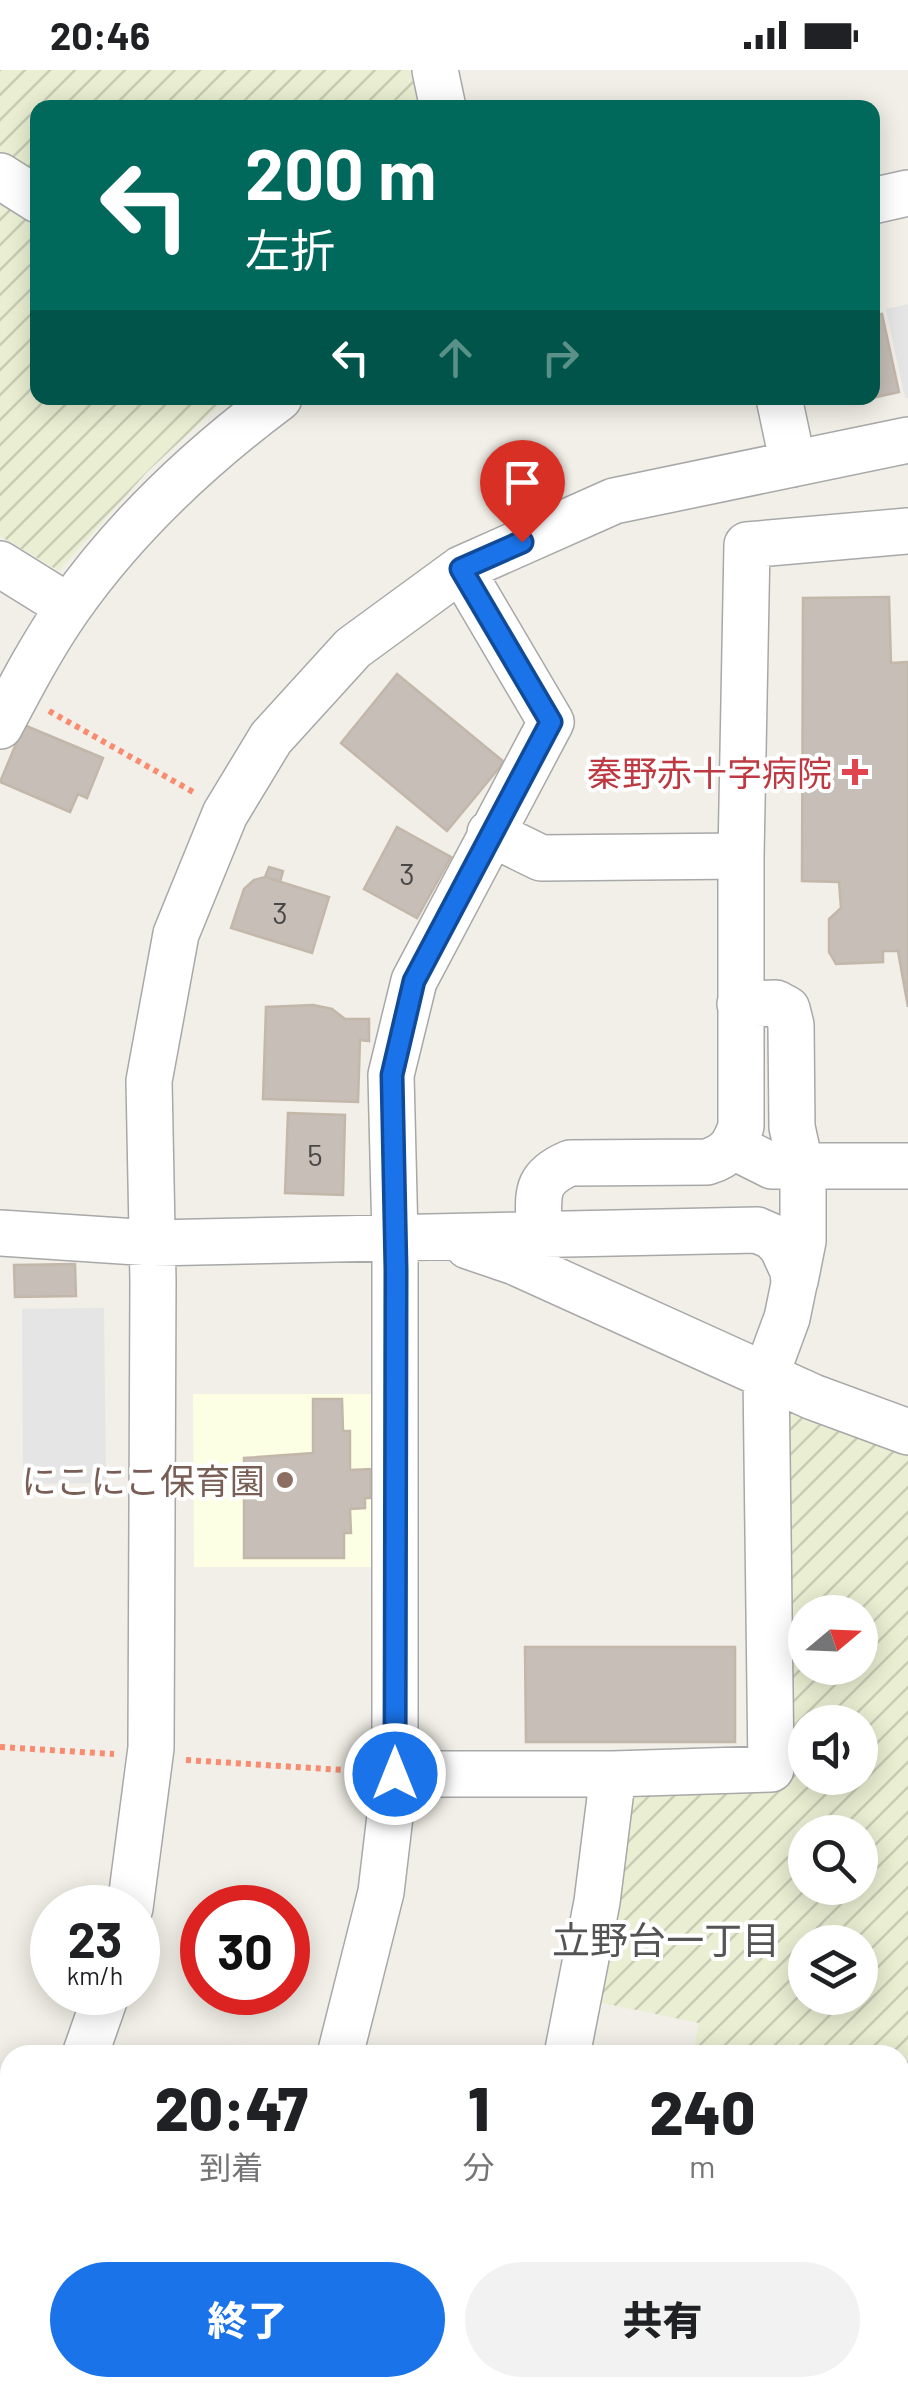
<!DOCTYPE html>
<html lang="ja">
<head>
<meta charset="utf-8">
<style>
  :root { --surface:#fff; --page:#f2f2f2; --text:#202124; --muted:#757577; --accent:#1a73e8 }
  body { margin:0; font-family:Barlow,"Noto Sans JP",sans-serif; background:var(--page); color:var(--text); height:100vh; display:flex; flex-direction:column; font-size:38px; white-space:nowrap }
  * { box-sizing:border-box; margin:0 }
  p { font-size:32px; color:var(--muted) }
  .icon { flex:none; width:55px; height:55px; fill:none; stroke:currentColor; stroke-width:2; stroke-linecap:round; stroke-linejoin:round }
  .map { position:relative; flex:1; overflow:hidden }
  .side { position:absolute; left:0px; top:1975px; width:910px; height:352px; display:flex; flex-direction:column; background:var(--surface); border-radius:30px 30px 0 0; box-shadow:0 5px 25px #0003 }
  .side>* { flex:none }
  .banner { position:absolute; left:30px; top:30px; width:850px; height:305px; border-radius:20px; box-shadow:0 5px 25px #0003; background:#00695c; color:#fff; overflow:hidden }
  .needle { width:65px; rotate:71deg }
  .fabs { position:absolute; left:788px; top:1525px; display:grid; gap:20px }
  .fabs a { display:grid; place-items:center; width:90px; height:90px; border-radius:50%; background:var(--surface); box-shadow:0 5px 25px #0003; font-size:50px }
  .speed { position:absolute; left:30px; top:1815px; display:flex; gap:20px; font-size:50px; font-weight:700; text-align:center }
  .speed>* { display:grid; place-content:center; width:130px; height:130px; border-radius:50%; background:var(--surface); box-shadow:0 5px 25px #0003; line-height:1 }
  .speed small { font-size:25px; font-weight:400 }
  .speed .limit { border:15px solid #d22; background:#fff; color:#111 }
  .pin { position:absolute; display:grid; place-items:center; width:85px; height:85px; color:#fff; margin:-102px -42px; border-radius:50% 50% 50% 0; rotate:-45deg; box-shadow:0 0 10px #0007 }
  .pin .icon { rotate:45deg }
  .me { position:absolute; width:110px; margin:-55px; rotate:0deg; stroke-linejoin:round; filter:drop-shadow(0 0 8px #0008) }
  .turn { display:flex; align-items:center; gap:35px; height:210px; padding:0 50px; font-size:45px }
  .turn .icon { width:130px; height:130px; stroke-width:2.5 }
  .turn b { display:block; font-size:70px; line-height:85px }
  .lanes { display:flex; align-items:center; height:95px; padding:0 50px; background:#0003; justify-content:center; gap:50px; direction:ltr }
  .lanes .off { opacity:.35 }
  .eta { display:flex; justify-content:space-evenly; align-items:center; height:170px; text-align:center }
  .eta b { font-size:60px; font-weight:800; line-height:70px }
  .primary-button { display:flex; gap:20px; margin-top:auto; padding:20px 50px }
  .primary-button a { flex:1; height:115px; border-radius:60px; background:var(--accent); color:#fff; font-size:40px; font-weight:800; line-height:115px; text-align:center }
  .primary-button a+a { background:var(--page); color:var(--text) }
  .status { display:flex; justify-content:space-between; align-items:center; height:70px; padding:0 50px; background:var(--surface); direction:ltr }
  .status svg { height:28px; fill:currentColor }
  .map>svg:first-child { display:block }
  .residential { fill:#dfdede }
  .education { fill:#fcffe3 }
  .farmland { fill:url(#farmland-furrows); fill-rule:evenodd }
  .parking { fill:#e5e5e5 }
  .building { fill:#c6beb7; stroke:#c3b7aa; stroke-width:2.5 }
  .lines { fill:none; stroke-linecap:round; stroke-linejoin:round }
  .minor-casing { stroke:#a8a8a8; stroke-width:48 }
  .path { stroke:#f98c70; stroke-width:6; stroke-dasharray:5 5; stroke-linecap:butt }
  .minor { stroke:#fff; stroke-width:45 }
  .route-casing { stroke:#114b97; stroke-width:25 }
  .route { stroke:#1a73e8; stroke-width:18 }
  .health-dot { fill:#e0444e; stroke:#fff; stroke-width:4 }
  .education-dot { fill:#8d6e63; stroke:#fff; stroke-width:4 }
  .labels { text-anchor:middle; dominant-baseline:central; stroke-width:8; stroke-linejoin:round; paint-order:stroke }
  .number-label { font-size:30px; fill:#4a4846 }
  .health-label { font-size:35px; fill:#be3a42; stroke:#fff; text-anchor:end }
  .education-label { font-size:35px; fill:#785e54; stroke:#fff; text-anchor:end }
  .neighbourhood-label { font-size:38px; fill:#545454; stroke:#fff }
</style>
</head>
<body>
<div class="status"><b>20:46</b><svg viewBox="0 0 49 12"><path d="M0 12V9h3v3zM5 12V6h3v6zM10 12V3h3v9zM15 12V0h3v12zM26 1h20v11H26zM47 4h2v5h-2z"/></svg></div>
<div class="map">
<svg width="908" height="2326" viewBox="0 0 908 2326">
  <defs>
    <pattern id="farmland-furrows" width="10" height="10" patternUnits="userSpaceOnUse" patternTransform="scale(2.5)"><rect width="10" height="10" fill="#eaefd3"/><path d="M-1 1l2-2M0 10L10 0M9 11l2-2" fill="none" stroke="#c8cdb5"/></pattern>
  </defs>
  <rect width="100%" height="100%" fill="#f1efe7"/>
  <path class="residential" d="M10,2224V2318H167L163,2326H0V2240Z"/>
  <path class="education" d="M193,1324H377V1497H194Z"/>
  <path class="farmland" d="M0,0H410L419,37L38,38L37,110L0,88Z
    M0,129L37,151L38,328H227L147,402L59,501L0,466Z
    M796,1338L908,1379V2225L900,2227V1985H692L699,1953L598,1932L626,1729L639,1718H785L784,1347ZM805,1542H860V1598H805ZM805,1652H860V1708H805ZM805,1762H860V1818H805ZM805,1872H860V1928H805Z"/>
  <path class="parking" d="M908,234V328H905L886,239Z
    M104,1238L106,1413L23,1414L22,1239Z
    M5,2239L10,2242V2304L0,2298V2247Z"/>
  <path class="building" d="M882,244L899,322L863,330L872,328V246Z
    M889,527L891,593L908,592V937L898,881H883V892L836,894L829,882V849L841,838L839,812L802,811L803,528Z
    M397,604L504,692L447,761L341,673Z
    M24,655L103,688L87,728L78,724L70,742L0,712Z
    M397,757L451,787L417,848L364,819Z
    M269,797L283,801L280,812L265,807Z
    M265,807L329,827L312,883L231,858L244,819L254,810Z
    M313,935L332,939L345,949H369V971L360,970L358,1032L263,1029L266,937Z
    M288,1043L345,1045L343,1125L285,1123Z
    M75,1194L76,1226L15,1227L14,1195Z
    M313,1329H342L343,1361H350V1400L371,1399V1428H365V1438L350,1439L351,1463H344V1488H244V1388L313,1383Z
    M525,1577H735V1672H526Z
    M102,2318H154L150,2326H118Z"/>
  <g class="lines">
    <defs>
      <path id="minor" d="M435,0L443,38
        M0,106L38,130
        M872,131L908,123
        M779,328L793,394
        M0,494L69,537
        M0,656C21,616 43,574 69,537C126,456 200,387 279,328
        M490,763L541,788L741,786V1056C735,1076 727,1086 707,1092L570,1093C532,1109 539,1126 539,1163
        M741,786L747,475L908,461
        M740,934L776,933L787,939L791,955L792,1057L803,1107V1171L795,1211
        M737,1070L746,1083L772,1096H908
        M0,1163L152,1173L757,1160L773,1167L782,1177L793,1201L794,1214L787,1248L766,1305L771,1699L613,1704H395
        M468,1176L515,1192L813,1327L908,1362
        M130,1838L151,1678L153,1211L149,1011L176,864L225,744L271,668L353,578L461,499L614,431L908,370
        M85,1985L107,1922
        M340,1985L381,1822L395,1704V1168L391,1005L414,911L551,652L461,499
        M567,1985L597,1832L613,1704
        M0,2157L10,2141
        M900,2250L908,2255
        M188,2318L206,2326
        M619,2318L633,2326"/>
    </defs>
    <use href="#minor" class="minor-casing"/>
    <path class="path" d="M49,641L195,723
      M0,1677L114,1684
      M186,1690L359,1701"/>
    <use href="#minor" class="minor"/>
  </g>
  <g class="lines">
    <defs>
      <path id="route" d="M395,1704L396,1200L392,1005L414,911L551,652L461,499L522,472"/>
    </defs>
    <use href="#route" class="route-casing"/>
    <use href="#route" class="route"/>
  </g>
  <path class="health-dot" d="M850 687h10v10h10v10h-10v10h-10v-10h-10v-10h10z"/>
  <circle class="education-dot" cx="285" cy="1410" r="10"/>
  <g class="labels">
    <g class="number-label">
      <text x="407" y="803">3</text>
      <text x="280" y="842">3</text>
      <text x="315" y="1084">5</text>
    </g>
    <g class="health-label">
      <text x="832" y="702">秦野赤十字病院</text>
    </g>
    <g class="education-label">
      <text x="265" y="1410">にこにこ保育園</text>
    </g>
    <g class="neighbourhood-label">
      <text x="666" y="1869">立野台一丁目</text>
    </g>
  </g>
</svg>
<div class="fabs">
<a><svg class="needle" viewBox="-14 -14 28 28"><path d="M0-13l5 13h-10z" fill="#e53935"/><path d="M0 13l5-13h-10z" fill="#757577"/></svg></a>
<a><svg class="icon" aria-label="sound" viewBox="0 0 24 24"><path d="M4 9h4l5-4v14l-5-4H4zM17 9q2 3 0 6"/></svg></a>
<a><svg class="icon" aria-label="search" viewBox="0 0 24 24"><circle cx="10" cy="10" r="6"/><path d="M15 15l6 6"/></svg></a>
<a><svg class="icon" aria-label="layers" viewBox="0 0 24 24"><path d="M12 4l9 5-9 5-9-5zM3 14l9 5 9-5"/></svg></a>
</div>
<div class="speed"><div>23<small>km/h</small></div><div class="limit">30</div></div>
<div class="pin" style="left:522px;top:472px;background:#d93025"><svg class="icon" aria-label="arrive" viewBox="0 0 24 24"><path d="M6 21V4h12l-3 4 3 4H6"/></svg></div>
<svg class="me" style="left:395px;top:1704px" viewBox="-20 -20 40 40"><circle r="17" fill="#1a73e8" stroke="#fff" stroke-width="3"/><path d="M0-11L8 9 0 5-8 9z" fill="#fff"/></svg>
<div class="banner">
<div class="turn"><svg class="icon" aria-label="left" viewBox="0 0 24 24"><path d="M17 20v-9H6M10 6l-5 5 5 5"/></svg><div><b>200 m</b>左折</div></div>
<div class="lanes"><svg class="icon" aria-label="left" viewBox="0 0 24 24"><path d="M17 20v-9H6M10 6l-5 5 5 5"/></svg><svg class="icon off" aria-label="ahead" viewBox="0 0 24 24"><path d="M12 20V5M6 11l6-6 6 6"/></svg><svg class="icon off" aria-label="right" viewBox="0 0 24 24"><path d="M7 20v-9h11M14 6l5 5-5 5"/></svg></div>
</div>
<section class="side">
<div class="eta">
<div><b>20:47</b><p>到着</p></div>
<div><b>1</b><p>分</p></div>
<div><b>240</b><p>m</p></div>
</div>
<div class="primary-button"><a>終了</a><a>共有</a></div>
</section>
</div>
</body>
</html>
